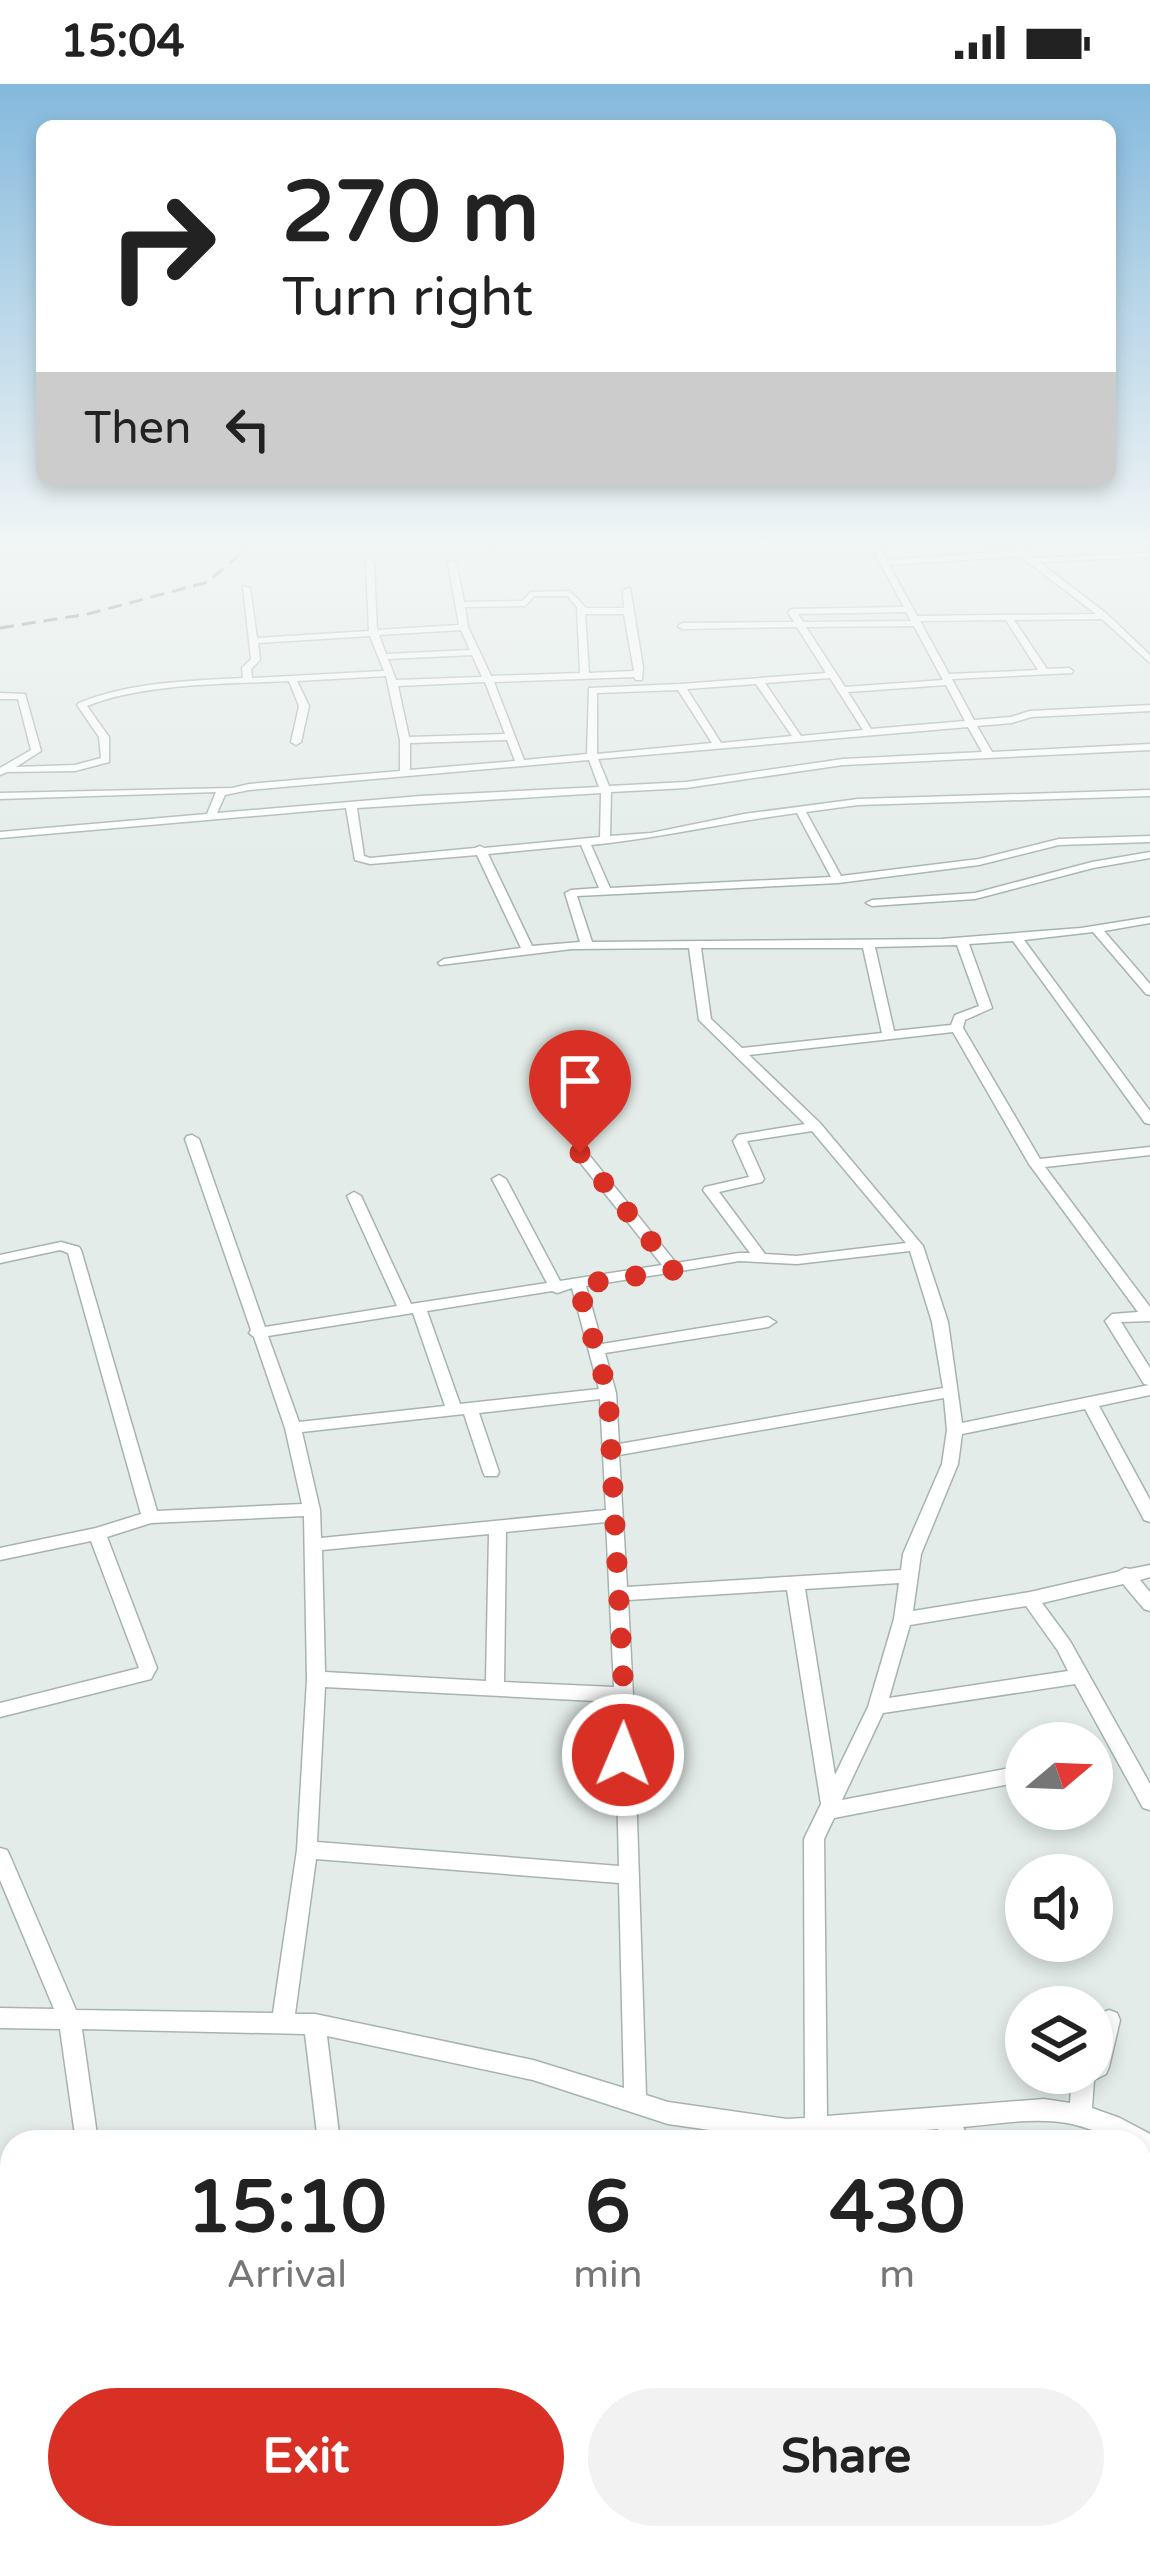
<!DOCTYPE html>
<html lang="en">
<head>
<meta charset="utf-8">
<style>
  :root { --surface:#fff; --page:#f2f2f2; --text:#222; --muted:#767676; --accent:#d93025 }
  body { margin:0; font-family:"Varela Round",sans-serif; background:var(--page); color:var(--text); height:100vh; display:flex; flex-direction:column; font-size:45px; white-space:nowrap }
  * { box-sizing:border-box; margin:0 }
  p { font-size:39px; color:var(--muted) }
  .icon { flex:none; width:66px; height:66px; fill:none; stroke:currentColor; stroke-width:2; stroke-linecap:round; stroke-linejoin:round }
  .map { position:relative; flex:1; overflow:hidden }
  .drawer { position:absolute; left:0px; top:2046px; width:1152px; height:420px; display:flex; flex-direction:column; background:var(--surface); border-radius:36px 36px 0 0; box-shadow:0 6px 18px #0003 }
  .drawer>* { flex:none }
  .hud { position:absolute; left:36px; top:36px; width:1080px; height:366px; border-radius:18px; box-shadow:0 6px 18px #0003; background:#fff; color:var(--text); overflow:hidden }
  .needle { width:78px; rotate:71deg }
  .buttons { position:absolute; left:1005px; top:1638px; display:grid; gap:24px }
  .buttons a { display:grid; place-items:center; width:108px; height:108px; border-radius:50%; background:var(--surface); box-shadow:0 6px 18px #0003; font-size:60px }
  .pin { position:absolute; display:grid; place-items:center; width:102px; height:102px; color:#fff; margin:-123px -51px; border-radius:50% 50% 50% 0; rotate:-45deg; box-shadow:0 0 12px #0007 }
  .pin .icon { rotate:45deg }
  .me { position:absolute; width:132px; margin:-66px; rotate:1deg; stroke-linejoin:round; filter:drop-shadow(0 0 9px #0008) }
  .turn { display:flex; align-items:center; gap:42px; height:252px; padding:0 48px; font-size:54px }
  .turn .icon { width:156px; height:156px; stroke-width:2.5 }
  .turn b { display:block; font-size:84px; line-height:102px }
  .then { display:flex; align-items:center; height:114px; padding:0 48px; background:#0003; gap:24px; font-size:45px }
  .eta { display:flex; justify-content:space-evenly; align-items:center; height:204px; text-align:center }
  .eta b { font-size:72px; font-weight:700; line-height:84px }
  .primary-button { display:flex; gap:24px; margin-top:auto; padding:24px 48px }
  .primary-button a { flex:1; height:138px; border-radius:72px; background:var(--accent); color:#fff; font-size:48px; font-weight:700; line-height:138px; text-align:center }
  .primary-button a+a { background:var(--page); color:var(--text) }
  .status { display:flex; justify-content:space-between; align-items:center; height:84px; padding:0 60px; background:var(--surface); direction:ltr }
  .status svg { height:33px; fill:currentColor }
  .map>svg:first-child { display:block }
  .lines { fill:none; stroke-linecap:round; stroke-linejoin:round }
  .minor-casing { stroke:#a6b4af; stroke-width:3 }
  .minor { fill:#fff; fill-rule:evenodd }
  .rail { stroke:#5e7772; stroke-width:3; stroke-dasharray:14 8; stroke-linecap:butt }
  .route { stroke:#d93025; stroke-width:21; stroke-dasharray:0 37.8 }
</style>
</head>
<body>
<div class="status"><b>15:04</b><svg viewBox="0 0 49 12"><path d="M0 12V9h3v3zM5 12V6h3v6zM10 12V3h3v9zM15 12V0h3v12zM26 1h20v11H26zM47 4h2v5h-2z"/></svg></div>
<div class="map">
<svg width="1150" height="2466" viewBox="0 0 1150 2466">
  <rect width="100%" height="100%" fill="#e3ece8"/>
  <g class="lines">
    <defs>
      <path id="minor" d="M494,464H502V468L495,470Z
        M872,464H880L887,476L1014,467L1011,464L1028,467L1033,474L1150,469V473L1039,478L1107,530L1150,571V579L1102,535L1014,536L1047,585L1069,584L1073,587L1072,589L952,595L974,636L1011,633L1030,627L1150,621V627L1031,633L1012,639L977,642L992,668L1150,660V666L843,681L686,704L611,708L610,752L651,749L744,730L858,715L1150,706V712L858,721L806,728L841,792L979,775L1059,755L1150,752V758L1059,761L979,781L838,799L577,812L592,858L941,855L1081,844L1150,833V839L1104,847L1150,900V911L1146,910L1093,848L1024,856L1150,1027V1040L1145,1039L1013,857L969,860L992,924L965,936L963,944L1040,1075L1150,1063V1071L1045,1083L1150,1223V1237L1121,1238L1150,1284V1311L1099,1322L1150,1416V1438L1144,1436L1142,1432L1085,1325L962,1350L958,1380L921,1470L913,1527L1030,1508L1117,1488L1125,1484L1130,1485L1150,1481V1493L1140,1496L1150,1508V1527L1144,1525L1123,1500L1042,1519L1070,1557L1150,1700V1726L1143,1724L1075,1600L883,1629L842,1716L1026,1681V1697L834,1734L824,1755L827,2032L1044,2015L1070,2019L1072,1989H1092C1092,1968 1093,1949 1101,1929L1109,1926L1117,1929L1120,1936L1109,1983L1106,1990L1094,1996L1092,2024L1120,2034L1150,2050V2073L1140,2068V2058C1114,2058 1094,2044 1067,2039C1033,2033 997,2040 963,2043L971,2058H947L938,2045L787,2057L668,2040L533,1996L327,1952L340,2058H318L305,1950L82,1945L98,2058H76L60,1945L0,1944V1924L54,1925L0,1796V1764L7,1766L10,1772L76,1926L273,1929L297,1766L307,1595L304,1432L151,1439L107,1453L157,1584L151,1595L0,1633V1619L139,1584L91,1457L0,1476V1464L96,1444L141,1430L68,1169L60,1166L0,1179V1171L61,1158L79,1163L81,1166L157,1427L302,1420L285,1344L254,1253L249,1249L251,1246L185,1055L187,1052L192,1051L199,1055L265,1243L397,1222L347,1112L354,1108L361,1112L411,1220L547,1199L492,1095L499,1091L506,1095L560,1197L662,1181L575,1072L573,1069L580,1065L585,1066L676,1179L739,1169H750L703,1106L705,1103L749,1093L733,1057L738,1051L805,1040L699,936L689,864L572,865L440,881L438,879L444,875L521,864L477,771L370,780L355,776L346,724L0,754V748L207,730L216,708L0,715V709L232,704L249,700L400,687V656L386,592L297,597L309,622L301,658L296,661L291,658L299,622L289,597C229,600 144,599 87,622L109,653V678L75,687L7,688L0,691V684L31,666L18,615H0V609L25,610L41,667L16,683L75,681L101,674L99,653L77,621L79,619C130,598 188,597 243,594L242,584L251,575L243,502L250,504L257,554L369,547L366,478L370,476L374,478L377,546L459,541L448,479L452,477L456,479L464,518L522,517L531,508L570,507L586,524H624L623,506L630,504L643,583L642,596H636L634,593L494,598L524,676L587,670L589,604L681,600L826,589L797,543L682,545L678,542L682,539L794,538L788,528L792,525L904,523ZM1020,472L1096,530L917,532L889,481ZM534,512H568L577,523L580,589L491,592L468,543L465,523L525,522ZM906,528L911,537L803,538L798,530ZM585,530H624L634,587L589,589ZM1006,536L1038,586L949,590L920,537ZM914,542L943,596L845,603L806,543ZM461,546L470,566L386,570L379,551ZM370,552L384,587L252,594L251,585L260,576L258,559ZM472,571L482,593L396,596L388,575ZM830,594L863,646L801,652L765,599ZM485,598L505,650L409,653L398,602ZM756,600L792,652L721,659L687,605ZM946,601L965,637L871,645L848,608ZM678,606L712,659L597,670V609ZM968,643L982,668L843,675L686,698L609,702L598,675ZM507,656L515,677L410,686V659ZM589,676L599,703L421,712L217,729L225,711L249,706ZM601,709L600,753L484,764L480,762L475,764L370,774L364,772L357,724ZM797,729L831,793L610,804L591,761C661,754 727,738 797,729ZM581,761L599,804L571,806L565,809L580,858L532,862L488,770ZM957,861L979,922L955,931L951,941L894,947L875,863ZM701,864H863L882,949L742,964L711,935ZM953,948L1029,1080L1138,1228L1112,1230L1105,1237L1144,1300L1149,1301L962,1339L948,1238L923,1162L820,1039L749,971ZM812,1047L906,1159L797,1172L765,1170L719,1108L762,1098L764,1095L747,1057ZM910,1167L932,1238L943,1304L619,1360L616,1309L605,1269L768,1243L776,1238L768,1233L602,1260L586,1202L668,1189L674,1190L681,1187L739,1177L797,1180ZM572,1204L599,1305L460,1320L427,1227L552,1207L557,1209ZM413,1229L445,1322L299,1338L268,1252ZM944,1314L947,1346L942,1380L903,1470L901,1486L627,1503L619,1371ZM600,1315L606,1426L321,1454L320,1426L302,1348L464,1330L483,1388L485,1392H497L499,1388L479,1329ZM606,1438L614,1603L504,1598L506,1448ZM489,1450L486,1597L325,1588L322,1466ZM899,1499L894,1535L868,1623L835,1691L805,1505ZM787,1506L821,1720L804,1755L805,2034L787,2035L668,2018L646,2011L633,1611L628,1516ZM1026,1522L1058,1567L1068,1587L889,1614L910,1541ZM325,1603L615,1618L619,1782L317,1758ZM316,1775L619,1799L624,2004L533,1976L315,1930H295Z
        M1150,768V774L1093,784L975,815L872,822L866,819L872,816L975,809L1092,778Z
        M12,2133V2157L0,2161V2137Z
        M95,2454H121V2466H95Z
        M452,2454H478L479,2466H453Z
        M666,2454H692L688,2466H662Z"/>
    </defs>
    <use href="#minor" class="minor-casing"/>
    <use href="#minor" class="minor"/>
    <path class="rail" d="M0,544L88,530L208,498L247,464"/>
  </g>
  <linearGradient id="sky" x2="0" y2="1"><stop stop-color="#84b9dd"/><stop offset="0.57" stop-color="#f2f6f5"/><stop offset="1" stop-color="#f2f6f5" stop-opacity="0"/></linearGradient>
  <rect width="1150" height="809" fill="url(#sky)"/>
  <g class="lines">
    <path class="route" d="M580,1069L674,1186L578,1201L608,1309L624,1611L623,1671"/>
  </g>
</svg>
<div class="buttons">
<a><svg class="needle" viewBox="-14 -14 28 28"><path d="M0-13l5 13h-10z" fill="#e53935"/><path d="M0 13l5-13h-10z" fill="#767676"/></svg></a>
<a><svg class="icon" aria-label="sound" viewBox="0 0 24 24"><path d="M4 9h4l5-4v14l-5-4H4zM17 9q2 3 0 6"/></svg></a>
<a><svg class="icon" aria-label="layers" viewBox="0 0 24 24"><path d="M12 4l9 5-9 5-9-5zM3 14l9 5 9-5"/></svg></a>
</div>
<div class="pin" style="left:580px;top:1069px;background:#d93025"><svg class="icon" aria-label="arrive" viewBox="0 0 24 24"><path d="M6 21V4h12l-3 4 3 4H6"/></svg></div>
<svg class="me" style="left:623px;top:1671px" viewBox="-20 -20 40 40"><circle r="17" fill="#d93025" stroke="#fff" stroke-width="3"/><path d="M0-11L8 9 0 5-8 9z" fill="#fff"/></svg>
<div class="hud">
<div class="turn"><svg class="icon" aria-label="right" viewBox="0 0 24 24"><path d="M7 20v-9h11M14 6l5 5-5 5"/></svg><div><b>270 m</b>Turn right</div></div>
<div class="then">Then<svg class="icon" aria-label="left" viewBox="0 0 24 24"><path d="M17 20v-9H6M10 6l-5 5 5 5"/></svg></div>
</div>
<section class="drawer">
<div class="eta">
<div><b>15:10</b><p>Arrival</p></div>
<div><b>6</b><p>min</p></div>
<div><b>430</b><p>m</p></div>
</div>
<div class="primary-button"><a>Exit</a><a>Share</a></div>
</section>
</div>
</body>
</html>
